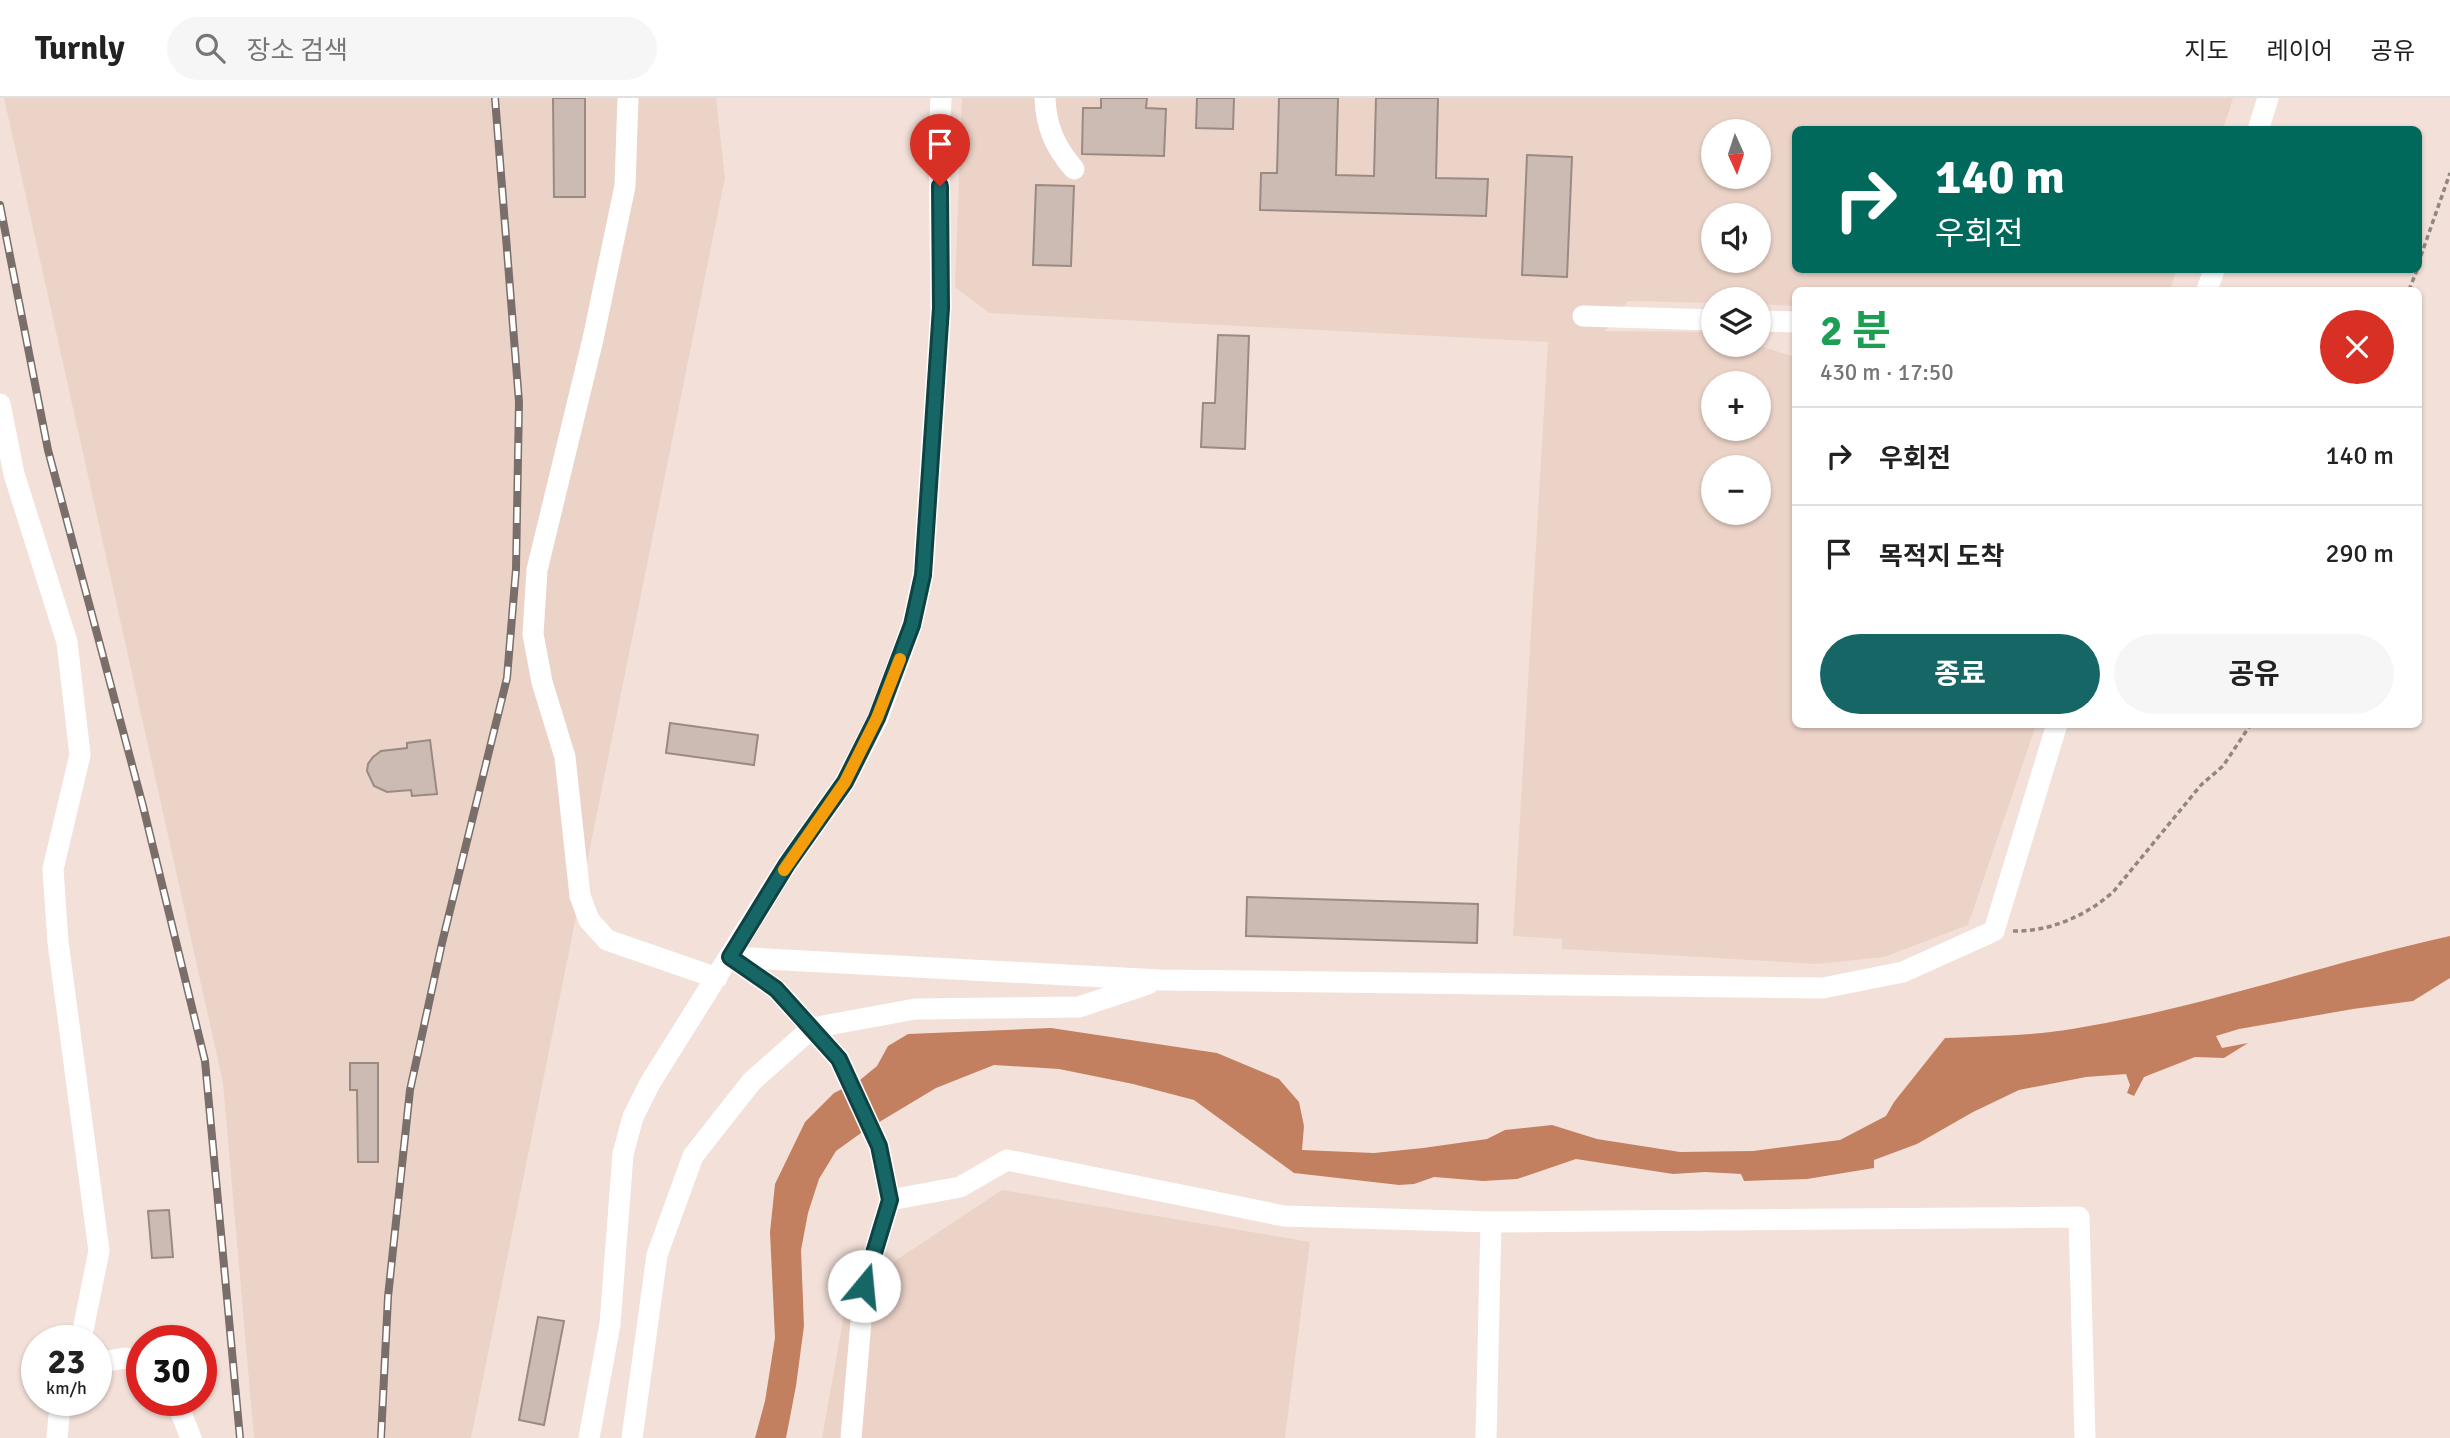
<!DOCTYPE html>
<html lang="ko">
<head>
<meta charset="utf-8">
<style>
  :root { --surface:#fff; --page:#f6f6f6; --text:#222; --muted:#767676; --line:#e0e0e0; --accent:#176666 }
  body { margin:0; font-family:Signika,"Noto Sans KR",sans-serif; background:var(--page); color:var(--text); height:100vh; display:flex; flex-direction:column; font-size:26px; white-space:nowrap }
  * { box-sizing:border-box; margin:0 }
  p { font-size:23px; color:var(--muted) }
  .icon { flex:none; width:38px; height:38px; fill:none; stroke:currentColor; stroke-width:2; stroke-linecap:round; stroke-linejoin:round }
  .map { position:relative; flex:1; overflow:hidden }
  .side { position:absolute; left:1792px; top:189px; width:630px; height:441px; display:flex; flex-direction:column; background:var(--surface); border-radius:10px; box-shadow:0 2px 5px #0004 }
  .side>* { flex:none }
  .hud { position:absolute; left:1792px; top:28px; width:630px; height:147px; border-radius:10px; box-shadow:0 2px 5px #0004; background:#00695c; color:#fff; overflow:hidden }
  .needle { width:46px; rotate:177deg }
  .buttons { position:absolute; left:1701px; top:21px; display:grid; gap:14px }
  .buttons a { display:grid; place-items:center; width:70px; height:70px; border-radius:50%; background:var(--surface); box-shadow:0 2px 5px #0004; font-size:35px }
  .speed { position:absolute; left:21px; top:1227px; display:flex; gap:14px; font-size:35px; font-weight:700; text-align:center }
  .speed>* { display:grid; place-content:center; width:91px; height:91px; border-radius:50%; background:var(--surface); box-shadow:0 2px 5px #0004; line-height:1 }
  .speed small { font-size:18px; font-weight:400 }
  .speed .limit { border:10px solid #d22; background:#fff; color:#111 }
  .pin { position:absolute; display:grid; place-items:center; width:60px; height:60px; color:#fff; margin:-72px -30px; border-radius:50% 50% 50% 0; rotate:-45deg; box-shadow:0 0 7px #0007 }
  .pin .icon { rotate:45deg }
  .me { position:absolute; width:77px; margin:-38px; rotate:17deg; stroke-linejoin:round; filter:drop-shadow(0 0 5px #0008) }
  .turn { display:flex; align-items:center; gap:24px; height:147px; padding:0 28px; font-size:32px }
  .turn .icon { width:91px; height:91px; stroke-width:2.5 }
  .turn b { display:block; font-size:49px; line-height:60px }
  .round { display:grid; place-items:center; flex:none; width:74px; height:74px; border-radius:37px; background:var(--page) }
  .summary { display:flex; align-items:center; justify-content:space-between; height:119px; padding:0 28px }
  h1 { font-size:42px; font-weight:700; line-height:52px; color:#1e9e55 }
  .cta { display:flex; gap:14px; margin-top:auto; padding:14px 28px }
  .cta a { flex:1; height:80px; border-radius:42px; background:var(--accent); color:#fff; font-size:28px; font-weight:700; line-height:80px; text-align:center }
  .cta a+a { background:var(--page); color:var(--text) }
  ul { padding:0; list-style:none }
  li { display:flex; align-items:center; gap:21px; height:98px; padding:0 28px; border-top:2px solid var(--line) }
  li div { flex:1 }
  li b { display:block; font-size:26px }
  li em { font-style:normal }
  header { display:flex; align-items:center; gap:42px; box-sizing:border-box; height:98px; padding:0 35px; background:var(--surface); border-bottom:2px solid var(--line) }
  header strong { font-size:33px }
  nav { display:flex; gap:38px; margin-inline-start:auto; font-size:24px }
  .search { width:490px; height:63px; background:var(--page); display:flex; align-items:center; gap:18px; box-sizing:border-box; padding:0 24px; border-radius:38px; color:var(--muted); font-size:26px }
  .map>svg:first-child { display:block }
  .built { fill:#ecd3c8; fill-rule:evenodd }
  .water { fill:#c38061 }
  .building { fill:#ccbbb3; stroke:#9a8a83; stroke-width:2 }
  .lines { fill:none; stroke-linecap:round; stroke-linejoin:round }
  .path { stroke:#928680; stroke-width:3.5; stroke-dasharray:5 3.5; stroke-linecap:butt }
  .minor { stroke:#fff; stroke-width:21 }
  .rail-casing { stroke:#796e69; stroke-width:8 }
  .rail { stroke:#fff; stroke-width:5; stroke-dasharray:16; stroke-linecap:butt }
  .route-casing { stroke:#0f4242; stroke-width:18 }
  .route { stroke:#176666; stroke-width:12 }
  .slow { stroke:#f59e0b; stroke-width:12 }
</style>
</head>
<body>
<header>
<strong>Turnly</strong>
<div class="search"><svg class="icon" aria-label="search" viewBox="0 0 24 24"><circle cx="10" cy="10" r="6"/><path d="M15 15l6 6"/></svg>장소 검색</div>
<nav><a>지도</a><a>레이어</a><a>공유</a></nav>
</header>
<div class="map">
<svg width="2450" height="1340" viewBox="0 0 2450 1340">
  <rect width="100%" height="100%" fill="#f3e1d9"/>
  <path class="built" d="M4,0H716L725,80L471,1340H254L223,985Z
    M962,0H2233L2223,31L1796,32V172H2176L2170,192H1796L1795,208L1759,206V201H1713V205L1628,203L1605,233L1713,234V247H1757L1795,259L1796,626L2036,627L1968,827L1884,859L1817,866L1562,851V841L1513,838L1548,244L989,215L955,189ZM1713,33H1759V79H1713ZM1713,117H1759V163H1713ZM1713,285H1759V331H1713ZM1713,369H1759V415H1713Z
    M1002,1092L1310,1144L1285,1340H822L848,1194Z"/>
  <path class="water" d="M2450,838V880L2413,903L2353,911L2239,931L2216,938L2222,950L2248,945L2224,960L2195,959L2144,979L2134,998L2127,995L2130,987L2126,976L2086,979L2019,992L1973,1014L1917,1046L1874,1062V1070L1807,1081L1744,1083L1741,1076L1705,1074L1673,1076L1576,1061L1517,1081L1483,1083L1434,1079L1414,1086L1399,1087L1294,1075L1194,1002L1133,986L1059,971L994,967L936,990L861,1035L836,1053L819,1081L808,1115L801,1152L804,1228L796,1288L786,1340H755L765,1303L775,1240L770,1134L775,1086L805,1024L834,995L860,982L877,968L888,948L908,936L1051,930L1217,955L1279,981L1299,1004L1304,1028L1302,1052L1374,1055L1423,1050L1487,1041L1505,1032L1552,1027L1597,1041L1680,1054L1753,1053L1840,1042L1886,1018L1894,1004L1945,940C1987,938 2031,938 2072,931C2201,910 2323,866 2450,838Z"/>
  <path class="building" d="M553,0H585V99H554Z
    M1101,0H1147L1146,10L1166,11L1164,58L1082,56L1083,10H1101Z
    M1197,0H1234L1233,31L1196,30Z
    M1279,0H1338L1336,77L1374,78L1376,0H1438L1436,80L1488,81L1486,118L1260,112L1261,75H1277Z
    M1527,57L1572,59L1567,179L1522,177Z
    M1036,87L1074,88L1071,168L1033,167Z
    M1218,237L1249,238L1245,351L1201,349L1203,305H1215Z
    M670,625L758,637L754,667L666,655Z
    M430,642L437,696L412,698L411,692L387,694L374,688L367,673L368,666L373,659L381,653L407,650V645Z
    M1247,799L1478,806L1477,845L1246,838Z
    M350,965H378V1064H358L357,992H350Z
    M169,1112L173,1159L152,1160L148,1113Z
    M538,1219L564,1223L544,1327L519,1322Z"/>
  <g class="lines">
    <path class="path" d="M2418,166L2450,75
      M2409,192L2417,172
      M2013,833C2050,834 2088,817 2114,793L2201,687L2223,668L2251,626"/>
    <path class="minor" d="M628,0L625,88L593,241L537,472L533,536L542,584L565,659L580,798L589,822L607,842L717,880
      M1045,0C1046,29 1055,49 1074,71
      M2258,32L2268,0
      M2207,192L2214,172
      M1583,218L1713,222
      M1759,223L1796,224
      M0,306L14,376L67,544L80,657L53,771L58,844L99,1153L81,1242
      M730,859L1160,882L1823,890L1903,874L1994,833L2057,626
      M730,859L776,891L839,961L879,1048L890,1102L864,1188L851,1340
      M890,1102L960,1089L1007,1062L1284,1118L1491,1124L2079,1119L2085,1340
      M96,1265L125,1260L142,1264
      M176,1302L191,1340
      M57,1340L59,1318L64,1302
      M589,1340L610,1226L623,1056L633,1019L650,985L787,766L845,684L878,620L912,527L923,477L941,210L939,39L941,0
      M632,1340L657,1157L693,1058L752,983L812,930L915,911L1079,909L1148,886
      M1486,1340L1491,1124"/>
    <defs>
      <path id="rail" d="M0,107L48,352L143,708L205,963L240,1340
        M381,1340L388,1199L410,992L442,845L507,580L516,471L519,304L495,0"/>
    </defs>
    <use href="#rail" class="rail-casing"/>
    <use href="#rail" class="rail"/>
  </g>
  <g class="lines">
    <defs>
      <path id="route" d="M864,1188L890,1102L879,1048L839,961L776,891L730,859L787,766L845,684L877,620L912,527L923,477L941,210L940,88"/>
    </defs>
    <use href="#route" class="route-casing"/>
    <use href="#route" class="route"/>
    <path class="slow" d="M784,772L845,684L877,620L900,561"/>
  </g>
</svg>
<div class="buttons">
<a><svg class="needle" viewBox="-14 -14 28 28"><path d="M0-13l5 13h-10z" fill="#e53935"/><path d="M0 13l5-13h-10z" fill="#767676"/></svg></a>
<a><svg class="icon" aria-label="sound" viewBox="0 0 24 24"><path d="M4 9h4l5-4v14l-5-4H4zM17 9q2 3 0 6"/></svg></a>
<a><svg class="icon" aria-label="layers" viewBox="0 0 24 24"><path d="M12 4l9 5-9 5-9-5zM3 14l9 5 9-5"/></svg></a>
<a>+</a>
<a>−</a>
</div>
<div class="speed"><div>23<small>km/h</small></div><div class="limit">30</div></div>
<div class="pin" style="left:940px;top:88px;background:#d93025"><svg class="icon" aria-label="arrive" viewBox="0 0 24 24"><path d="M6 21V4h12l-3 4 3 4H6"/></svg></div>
<svg class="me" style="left:864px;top:1188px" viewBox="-20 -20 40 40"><circle r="19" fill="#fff"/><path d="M0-13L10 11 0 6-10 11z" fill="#176666"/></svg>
<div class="hud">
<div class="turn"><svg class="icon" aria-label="right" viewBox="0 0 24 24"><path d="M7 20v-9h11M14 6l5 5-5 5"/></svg><div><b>140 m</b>우회전</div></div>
</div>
<section class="side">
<div class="summary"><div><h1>2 분</h1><p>430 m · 17:50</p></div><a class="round" style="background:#d93025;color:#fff"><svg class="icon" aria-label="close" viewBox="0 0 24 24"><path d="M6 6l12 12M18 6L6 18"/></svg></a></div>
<ul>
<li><svg class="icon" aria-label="right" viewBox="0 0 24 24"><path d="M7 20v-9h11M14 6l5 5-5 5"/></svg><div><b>우회전</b></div><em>140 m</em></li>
<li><svg class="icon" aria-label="arrive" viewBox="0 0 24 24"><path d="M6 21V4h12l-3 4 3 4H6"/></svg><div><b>목적지 도착</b></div><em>290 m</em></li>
</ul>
<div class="cta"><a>종료</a><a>공유</a></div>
</section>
</div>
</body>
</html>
